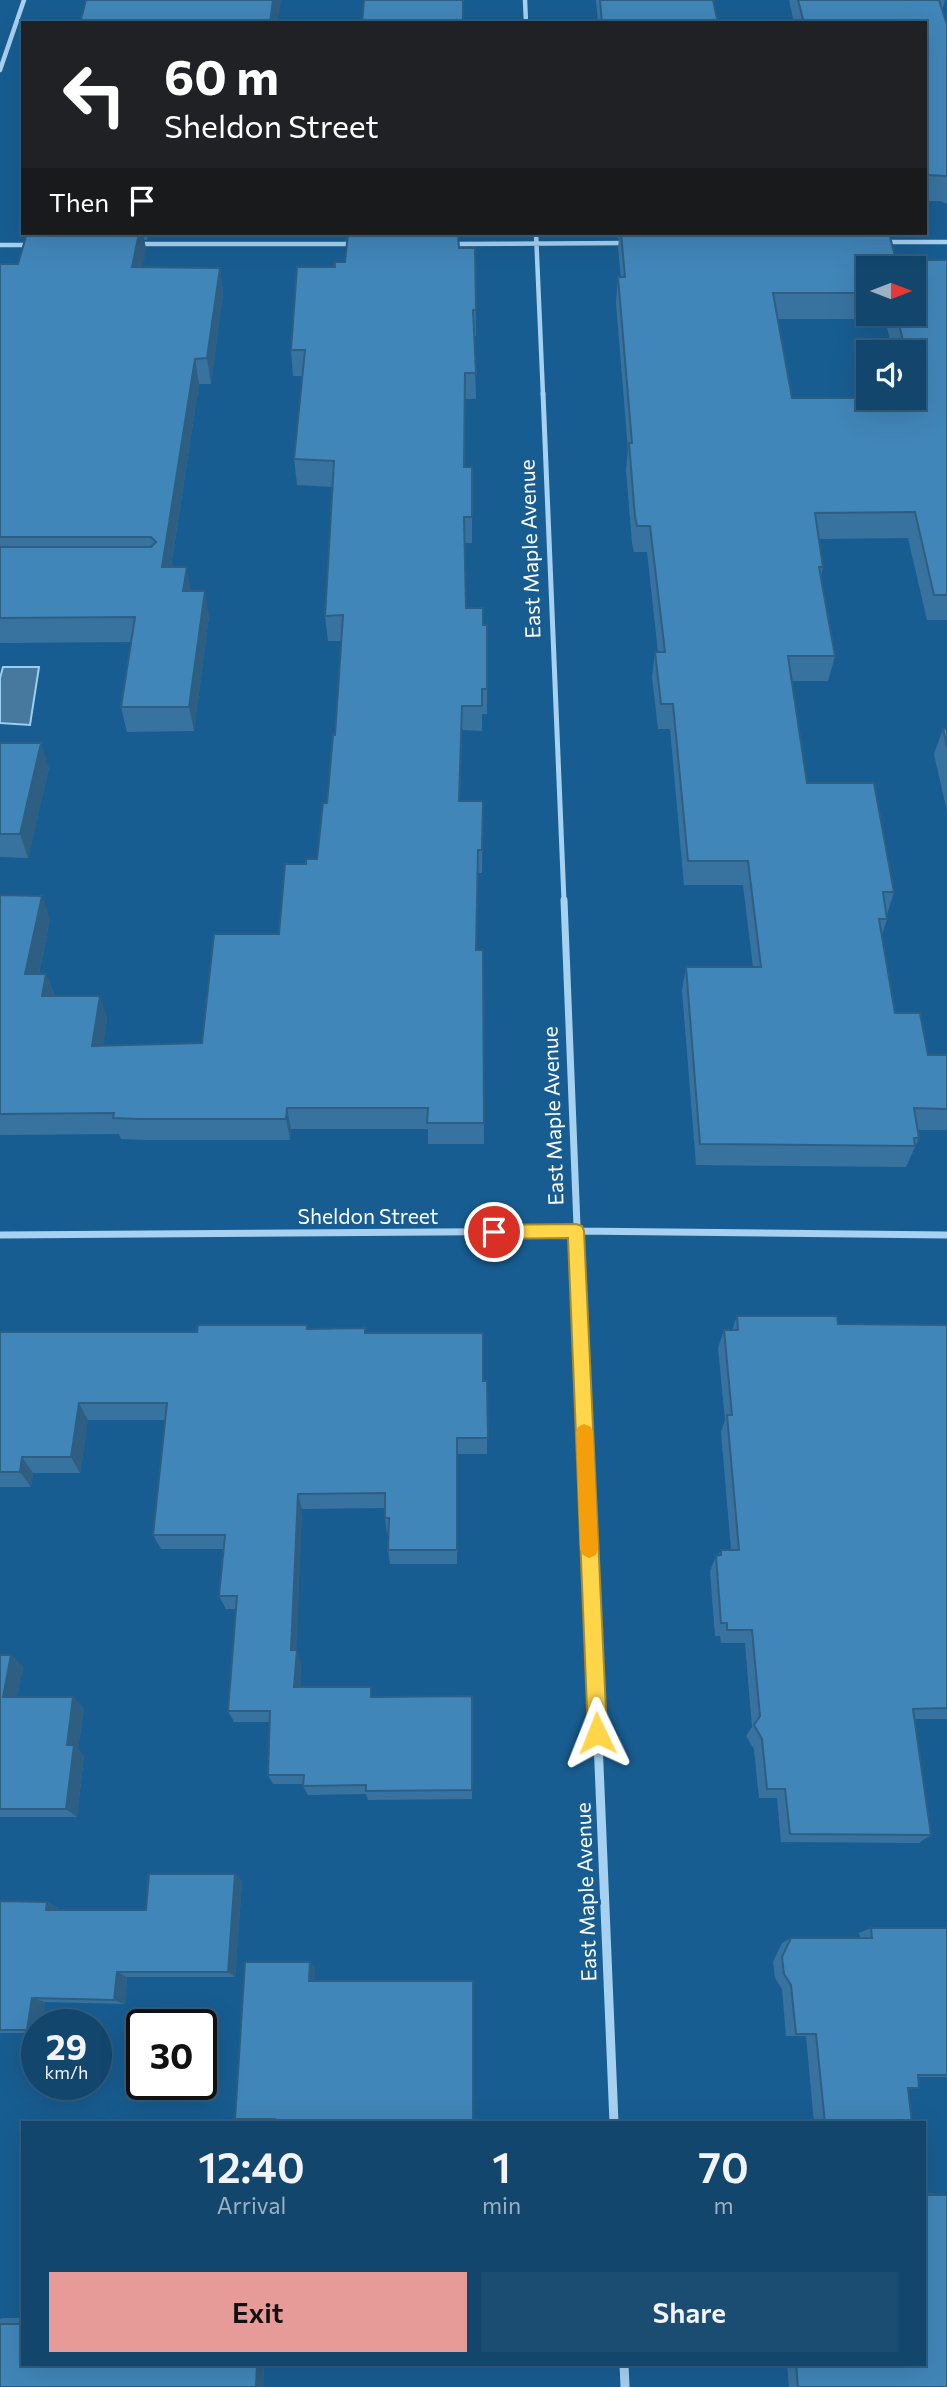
<!DOCTYPE html>
<html lang="en">
<head>
<meta charset="utf-8">
<style>
  :root { --surface:#12466d; --page:#1b4d72; --text:#f1f3f6; --muted:#9cb1c2; --line:#315e80; --accent:#e69b98 }
  body { margin:0; font-family:Commissioner,sans-serif; background:var(--page); color:var(--text); height:100vh; display:flex; flex-direction:column; font-size:26px; white-space:nowrap }
  * { box-sizing:border-box; margin:0 }
  p { font-size:23px; color:var(--muted) }
  .icon { flex:none; width:38px; height:38px; fill:none; stroke:currentColor; stroke-width:2; stroke-linecap:round; stroke-linejoin:round }
  .map { position:relative; flex:1; overflow:hidden }
  .sheet { position:absolute; left:21px; top:2121px; width:905px; height:245px; display:flex; flex-direction:column; background:var(--surface); border-radius:0px; box-shadow:0 7px 28px #0002,0 0 0 2px var(--line) }
  .sheet>* { flex:none }
  .guide { position:absolute; left:21px; top:21px; width:906px; height:214px; border-radius:0px; box-shadow:0 7px 28px #0002,0 0 0 2px var(--line); background:#202124; color:#fff; overflow:hidden }
  .needle { width:46px; rotate:90deg }
  .buttons { position:absolute; left:856px; top:256px; display:grid; gap:14px }
  .buttons a { display:grid; place-items:center; width:70px; height:70px; border-radius:0px; background:var(--surface); box-shadow:0 7px 28px #0002,0 0 0 2px var(--line); font-size:35px }
  .speed { position:absolute; left:21px; top:2009px; display:flex; gap:14px; font-size:35px; font-weight:700; text-align:center }
  .speed>* { display:grid; place-content:center; width:91px; height:91px; border-radius:50%; background:var(--surface); box-shadow:0 7px 28px #0002,0 0 0 2px var(--line); line-height:1 }
  .speed small { font-size:18px; font-weight:400 }
  .speed .limit { border:4px solid #111; border-radius:10px; background:#fff; color:#111 }
  .pin { position:absolute; display:grid; place-items:center; width:60px; height:60px; color:#fff; margin:-30px; border:4px solid #fff; border-radius:50%; box-shadow:0 2px 7px #0007 }
  .me { position:absolute; width:77px; margin:-38px; rotate:358deg; stroke-linejoin:round; filter:drop-shadow(0 0 5px #0008) }
  .turn { display:flex; align-items:center; gap:24px; height:147px; padding:0 28px; font-size:32px }
  .turn .icon { width:91px; height:91px; stroke-width:2.5 }
  .turn b { display:block; font-size:49px; line-height:60px }
  .then { display:flex; align-items:center; height:66px; padding:0 28px; background:#0003; gap:14px; font-size:26px }
  .eta { display:flex; justify-content:space-evenly; align-items:center; height:119px; text-align:center }
  .eta b { font-size:42px; font-weight:600; line-height:49px }
  .button { display:flex; gap:14px; margin-top:auto; padding:14px 28px }
  .button a { flex:1; height:80px; border-radius:0px; background:var(--accent); color:#111; font-size:28px; font-weight:600; line-height:80px; text-align:center }
  .button a+a { background:var(--page); color:var(--text) }
  .map>svg:first-child { display:block }
  .water { fill:#47789d; stroke:#9acef2; stroke-width:2 }
  .lines { fill:none; stroke-linecap:round; stroke-linejoin:round }
  .street-far3 { stroke:#a7d1f0; stroke-width:4.5 }
  .street-far2 { stroke:#a7d1f0; stroke-width:5 }
  .street-far1 { stroke:#a7d1f0; stroke-width:7 }
  .street { stroke:#a7d1f0; stroke-width:9 }
  .wall { fill:#38739f; fill-rule:evenodd }
  .shaded-wall { fill:#2e5e82 }
  .building { fill:#4186b9; stroke:#2e5e82; stroke-width:2; fill-rule:evenodd }
  .route { fill:#ffd54a; stroke:#a68a30; stroke-width:2 }
  .slow { fill:#f59e0b }
  .labels { text-anchor:middle; dominant-baseline:central; stroke-width:6; stroke-linejoin:round; paint-order:stroke }
  .street-label { font-size:21px; fill:#fff; stroke:#185d91 }
</style>
</head>
<body>
<div class="map">
<svg width="947" height="2387" viewBox="0 0 947 2387">
  <rect width="100%" height="100%" fill="#185d91"/>
  <path class="water" d="M3,667H39L30,725L0,723V678Z"/>
  <g class="lines">
    <path class="street-far3" d="M525,0L526,23
      M0,70L24,0
      M536,233L543,395
      M883,242H947
      M137,244H356
      M452,244L626,243
      M0,245H31"/>
    <path class="street-far2" d="M543,393L564,901"/>
    <path class="street-far1" d="M564,900L590,1552
      M0,1235L576,1231L947,1235"/>
    <path class="street" d="M590,1550L614,2123
      M624,2364L625,2387"/>
  </g>
  <path class="wall" d="M596,0H713L718,23H598Z
    M789,0H945L942,11L947,25V204L940,201H926V23H794Z
    M27,233H149L147,240H144L146,249L142,267L220,268L223,293L211,384H199L171,567L191,591L209,616L194,731L127,732L121,707L131,642L0,643V264H18Z
    M617,233H889L896,260H947V620H927L908,538L818,539L823,567L821,576L835,656L828,681H792L807,783L894,892L887,915V919L882,935L895,1013L928,1055H947V1130H918L919,1138L906,1167L696,1165L682,990L686,967H753L743,885H684L670,729H658L652,677L655,652H658L647,552H634L632,543L626,469L628,450L616,303L618,277H621L618,248L619,238H617ZM868,268L914,313H868ZM778,319H885L893,352H914V397L792,398Z
    M459,248H475L476,336H474L476,399H465L464,467H472V543H465L466,608L483,625H487V714H482V731L462,730L460,801H483L482,873H478L476,950H483L484,1144H428V1129H291L290,1140H146L121,1139L119,1134L0,1135V895L50,919L39,974H46L55,996L107,1018L103,1045L202,1043L279,934L306,864L317,859L327,803L335,735L341,641H328L325,616L332,487L297,485L294,459L302,376H293L291,350L335,267L345,262Z
    M943,729H947V811L934,754Z
    M0,743L49,767L28,858L0,857Z
    M737,1316L838,1324L947,1325V1719H915L931,1835L919,1843L781,1842L777,1798H759L754,1749L746,1736L752,1727L745,1643H721L720,1636H715L710,1571L716,1556H718L721,1550H731L721,1432L725,1420L718,1348L724,1330H732Z
    M307,1325L308,1329L366,1333L483,1381H487V1454H458L457,1564H390L388,1550V1533H387L385,1518V1508L302,1509L296,1650L301,1662L300,1687L374,1697L472,1696V1799L368,1800L366,1794L308,1795L303,1786V1784H273L268,1775L270,1722H234L228,1711L236,1609H226L219,1596L223,1549H161L153,1535L166,1420H88L80,1473H33L31,1487H0V1332H197Z
    M0,1655H11L23,1667L17,1697H73L84,1709L78,1749L84,1755L77,1817H0Z
    M235,1874L242,1881L235,1977H127L125,2004L45,2002L41,2025H37V2033H0V1901L47,1902L58,1908V1910H146Z
    M871,1928H947V2077H918L919,2088L908,2089L912,2123H814L806,2036H786L782,1989L775,1978L773,1962L782,1943L791,1938H860L859,1933Z
    M928,2193L947,2195V2387H789L787,2364H924Z
    M3,2318H23V2364H264L263,2387H0V2319Z"/>
  <path class="shaded-wall" d="M273,0H281L278,23H270Z
    M139,233H143L146,249L137,293L132,267Z
    M220,268L223,293L211,384L207,358Z
    M195,359L199,384L167,592L162,567Z
    M187,567L191,592L183,591Z
    M205,591L209,616L194,731L189,707Z
    M462,706V730L459,826V801Z
    M41,743L49,767L28,858L20,834Z
    M42,896L50,919L34,997L25,974Z
    M46,974L55,997L42,996Z
    M100,996L107,1018L100,1068L92,1046Z
    M287,1108L291,1129L290,1140L286,1119Z
    M79,1403L88,1420L80,1473L71,1457Z
    M22,1457L33,1473L31,1487L20,1472Z
    M298,1494L302,1509L296,1662L291,1650Z
    M297,1650L301,1662L299,1698L294,1687Z
    M11,1655L23,1667L15,1709L3,1697Z
    M73,1697L84,1709L78,1749L84,1755L77,1817L66,1809L67,1745Z
    M235,1874L242,1881L235,1977L228,1972Z
    M47,1902L58,1908L57,1916L46,1910Z
    M310,1962L315,1967L314,1985L309,1981Z
    M117,1972L127,1977L125,2004L114,2000Z
    M32,1998L45,2002L41,2025H37V2032L27,2030Z
    M257,2364H264L263,2387H256Z"/>
  <path class="building" d="M86,0H273L270,23H80Z
    M364,0H463V23H362Z
    M600,0H713L718,23H602Z
    M798,0H939L947,25V176L926,175V23H804Z
    M27,233H139L132,267L220,268L207,358L195,359L162,567H187L183,591H205L189,707H121L135,617L0,618V547H151L156,542L151,537H0V264H18Z
    M348,233H458L459,248H475L476,310H473L476,373H465L464,467H472V517H464L466,608H483V625H487V689H482V706H462L459,801H483L482,850H478L476,950H483L484,1123H427L428,1108H287L286,1119H139L113,1118L114,1113L0,1114V895L42,896L25,974H46L42,996H100L92,1046L202,1043L214,934H279L285,864H306V859H317L323,803H327L333,735H335L343,615L325,616L334,461L294,459L305,350H291L297,267H335V262H345Z
    M621,233H889L896,260H947V595H934L915,512L815,513L823,567H819L835,656H788L807,783H874L894,892H883L887,919H879L895,1013H920L928,1055H947V1109L914,1108L919,1138H914L915,1146L700,1144L686,967H761L748,861H688L673,704H661L655,652H665L650,526H637L635,517L629,443H632L618,277H625ZM868,268H914V313H896L906,352H914V382L918,398H792L773,293H868Z
    M943,729H947V747Z
    M0,743H41L20,834H0Z
    M737,1316H837L838,1324L947,1325V1708L913,1709L931,1835L790,1834L785,1789H767L762,1739L754,1725L760,1716L752,1630H727V1623H721L716,1556L721,1555V1550H739L727,1415H732L724,1330H738Z
    M198,1325H307V1329L365,1328V1333H483V1381H487L488,1438H457V1550H388L389,1518H385V1493L298,1494L291,1650H297L294,1687H371V1697L472,1696V1790L366,1791V1785L303,1786L304,1775H268L270,1711H228L237,1596H219L225,1535H153L167,1403H79L71,1457H22L20,1472H0V1332H197Z
    M0,1655H11L3,1697H73L67,1745H74L66,1809H0Z
    M149,1874H235L228,1972H117L114,2000L32,1998L27,2030H0V1901L47,1902L46,1910H146Z
    M871,1928H947V2075H918L919,2088H908L912,2123H825L816,2034H796L791,1985L784,1974L782,1957L791,1938H872Z
    M245,1962H310L309,1981H473V2123H275V2119H235Z
    M924,2178H926L928,2195H947V2387H798L796,2364H924Z
    M0,2324H23V2364H257L256,2387H0Z"/>
  <path class="route" d="M576,1224L582,1226L584,1231L607,1733L604,1739L597,1742L590,1739L588,1733L568,1238L494,1239L488,1237L485,1232L488,1227L494,1225Z"/>
  <path class="slow" d="M584,1424L591,1427L593,1432L598,1549L596,1555L589,1558L583,1555L580,1549L576,1432L578,1427Z"/>
  <g class="labels">
    <g class="street-label">
      <text transform="translate(529 549) rotate(-92)">East Maple Avenue</text>
      <text transform="translate(552 1116) rotate(-92)">East Maple Avenue</text>
      <text x="368" y="1215">Sheldon Street</text>
      <text transform="translate(585 1892) rotate(-92)">East Maple Avenue</text>
    </g>
  </g>
</svg>
<div class="buttons">
<a><svg class="needle" viewBox="-14 -14 28 28"><path d="M0-13l5 13h-10z" fill="#e53935"/><path d="M0 13l5-13h-10z" fill="#9cb1c2"/></svg></a>
<a><svg class="icon" aria-label="sound" viewBox="0 0 24 24"><path d="M4 9h4l5-4v14l-5-4H4zM17 9q2 3 0 6"/></svg></a>
</div>
<div class="speed"><div>29<small>km/h</small></div><div class="limit">30</div></div>
<div class="pin" style="left:494px;top:1232px;background:#d93025"><svg class="icon" aria-label="arrive" viewBox="0 0 24 24"><path d="M6 21V4h12l-3 4 3 4H6"/></svg></div>
<svg class="me" style="left:597px;top:1733px" viewBox="-20 -20 40 40"><path d="M0-17L14 15 0 8-14 15z" fill="#ffd54a" stroke="#fff" stroke-width="4"/></svg>
<div class="guide">
<div class="turn"><svg class="icon" aria-label="left" viewBox="0 0 24 24"><path d="M17 20v-9H6M10 6l-5 5 5 5"/></svg><div><b>60 m</b>Sheldon Street</div></div>
<div class="then">Then<svg class="icon" aria-label="arrive" viewBox="0 0 24 24"><path d="M6 21V4h12l-3 4 3 4H6"/></svg></div>
</div>
<section class="sheet">
<div class="eta">
<div><b>12:40</b><p>Arrival</p></div>
<div><b>1</b><p>min</p></div>
<div><b>70</b><p>m</p></div>
</div>
<div class="button"><a>Exit</a><a>Share</a></div>
</section>
</div>
</body>
</html>
